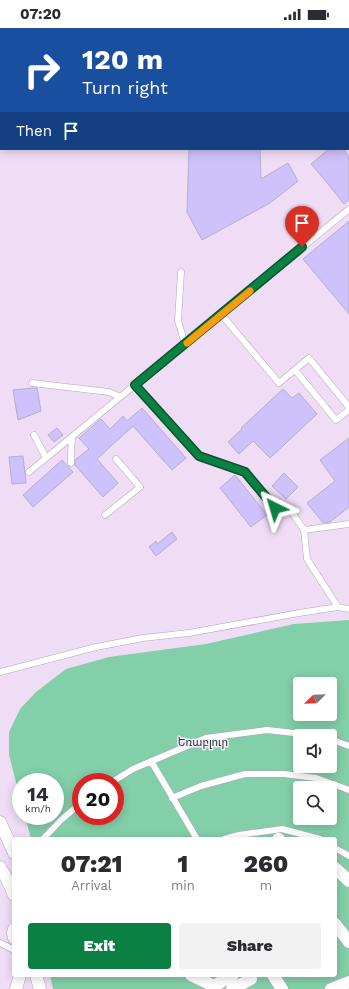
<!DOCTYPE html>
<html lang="en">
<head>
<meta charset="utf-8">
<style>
  :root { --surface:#fff; --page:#f2f2f3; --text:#2b2b33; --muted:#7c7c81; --accent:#0b8043 }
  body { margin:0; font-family:"Work Sans","Noto Sans Armenian",sans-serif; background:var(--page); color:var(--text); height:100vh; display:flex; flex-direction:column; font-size:15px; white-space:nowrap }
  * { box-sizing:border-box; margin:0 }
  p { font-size:13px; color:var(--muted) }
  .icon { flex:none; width:22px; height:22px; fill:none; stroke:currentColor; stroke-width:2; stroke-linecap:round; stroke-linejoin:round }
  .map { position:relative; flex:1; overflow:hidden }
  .panel { position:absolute; left:12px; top:809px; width:325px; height:140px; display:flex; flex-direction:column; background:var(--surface); border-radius:4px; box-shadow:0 2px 10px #0003 }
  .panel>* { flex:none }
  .top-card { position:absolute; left:0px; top:0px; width:349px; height:122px; box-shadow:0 2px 10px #0003; background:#1a4fa0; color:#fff; overflow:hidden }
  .needle { width:26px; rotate:247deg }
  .buttons { position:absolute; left:293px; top:649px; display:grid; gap:8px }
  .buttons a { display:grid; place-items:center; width:44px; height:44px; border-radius:4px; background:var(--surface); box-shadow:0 2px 10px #0003; font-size:20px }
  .speed { position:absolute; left:12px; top:745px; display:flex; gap:8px; font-size:20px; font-weight:700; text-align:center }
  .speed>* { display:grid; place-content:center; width:52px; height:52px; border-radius:50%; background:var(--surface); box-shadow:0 2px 10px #0003; line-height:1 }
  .speed small { font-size:10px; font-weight:400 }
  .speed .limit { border:6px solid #d22; background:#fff; color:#111 }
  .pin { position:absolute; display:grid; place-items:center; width:34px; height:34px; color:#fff; margin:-41px -17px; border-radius:50% 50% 50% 0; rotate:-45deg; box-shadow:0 0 4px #0007 }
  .pin .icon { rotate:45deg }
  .me { position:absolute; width:44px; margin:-22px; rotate:320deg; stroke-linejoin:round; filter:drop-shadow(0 0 3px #0008) }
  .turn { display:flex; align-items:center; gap:14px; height:84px; padding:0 16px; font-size:18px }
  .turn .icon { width:52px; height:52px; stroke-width:2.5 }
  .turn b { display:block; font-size:28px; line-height:34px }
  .then { display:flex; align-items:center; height:38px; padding:0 16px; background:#0003; gap:8px; font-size:15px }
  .eta { display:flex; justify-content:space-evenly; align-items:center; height:68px; text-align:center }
  .eta b { font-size:24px; font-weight:800; line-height:28px }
  .primary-button { display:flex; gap:8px; margin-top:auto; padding:8px 16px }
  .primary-button a { flex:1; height:46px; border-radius:4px; background:var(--accent); color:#fff; font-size:16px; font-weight:800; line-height:46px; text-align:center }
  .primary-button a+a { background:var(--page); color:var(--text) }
  .status { display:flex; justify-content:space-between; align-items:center; height:28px; padding:0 20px; background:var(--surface); direction:ltr }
  .status svg { height:11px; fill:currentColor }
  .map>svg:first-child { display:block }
  .green { fill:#83cfa9; fill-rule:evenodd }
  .building { fill:#cfc1fb; stroke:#b5afcb }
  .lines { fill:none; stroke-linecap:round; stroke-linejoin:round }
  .lane-casing { stroke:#b4a3bb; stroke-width:7 }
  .street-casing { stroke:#b4a3bb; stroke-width:13 }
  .highway-casing { stroke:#986529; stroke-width:22 }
  .lane { stroke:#fff; stroke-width:6 }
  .street { stroke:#fff; stroke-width:12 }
  .highway { stroke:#e09533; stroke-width:21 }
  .route-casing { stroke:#07532c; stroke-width:10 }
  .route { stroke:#0b8043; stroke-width:7 }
  .slow { stroke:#f59e0b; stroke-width:7 }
  .labels { text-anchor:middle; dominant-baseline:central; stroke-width:3; stroke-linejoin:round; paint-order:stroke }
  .park-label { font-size:11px; fill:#153a2a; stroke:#f8edfd }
</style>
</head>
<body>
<div class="status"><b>07:20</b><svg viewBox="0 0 49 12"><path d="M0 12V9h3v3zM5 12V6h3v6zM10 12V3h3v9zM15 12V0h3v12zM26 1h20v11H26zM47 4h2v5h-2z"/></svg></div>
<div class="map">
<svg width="349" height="961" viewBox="0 0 349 961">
  <rect width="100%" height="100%" fill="#efddf6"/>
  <path class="green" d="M349,592V961H53L50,947H335V811H31L25,788H55V754H21V774L9,727V704L20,681L36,664L66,641L109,629L206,616L294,596ZM300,656H330V686H300ZM300,708H330V738H300ZM81,754H115V788H81ZM300,760H330V790H300Z"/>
  <path class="building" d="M189,121H260L261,151L288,135L298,153L270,175L202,212L187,184Z
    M329,121H343L349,128V172L344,176L324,151L311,136Z
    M349,193V286L303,231Z
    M32,360H37L41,383L18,392L13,362Z
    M283,361L292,370L299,365L317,386L270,430L253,413L239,426L228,414L242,401L241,400Z
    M142,380L186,430L172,442L133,398L97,431L118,455L103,469L75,437V432L89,421L79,410L101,391L110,401L123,388L127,393Z
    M57,400L63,407L54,414L48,407Z
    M349,410V479L330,494L323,495L307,475L335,453L320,432Z
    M23,428L26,455L12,456L9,429Z
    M62,432L73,444L33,479L23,467Z
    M284,445L298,459L286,471L272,458Z
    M235,447L267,487L251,499L220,460Z
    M172,504L177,511L156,528L149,519L156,513L157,516Z"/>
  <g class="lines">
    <defs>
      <path id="lane" d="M41,0L42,1
        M163,1L164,0
        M348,6L349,5
        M181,244L178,293L185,316
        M221,286L279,355L309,330L349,379
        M295,342L336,392L349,382
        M32,355L109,364L120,369
        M135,357L199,428L245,445L275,480L291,483L304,502L307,531L338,579
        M34,407L46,430
        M71,435C70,426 72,417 72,409
        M29,444L349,181
        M105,487L140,459L116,431
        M304,502L349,496
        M0,644L96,619L143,610L189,605L299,585L338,579L349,581
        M330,711L349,718
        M151,733L197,811
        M112,754L133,741L206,710L267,702L321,708
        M172,770L201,758L245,746H284L316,750L349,762
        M43,811L61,792L81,775
        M224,811L239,807L282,801L320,811
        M335,820L349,828
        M0,915L14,922"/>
      <path id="street" d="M0,794L14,825
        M278,811H279
        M0,839L7,851L14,867
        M335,840L349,853
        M335,896L349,914
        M14,901L13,905L14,910
        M36,947L40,961
        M191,947L214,958L216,961
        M273,947L282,961
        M214,958L233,947
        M16,961L20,947
        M232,961L251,951L249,947
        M331,961L349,954"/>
      <path id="highway" d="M259,0L260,1
        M284,0V1
        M348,76L349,77
        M348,106L349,107"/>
    </defs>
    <use href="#lane" class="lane-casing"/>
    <use href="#street" class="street-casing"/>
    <use href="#highway" class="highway-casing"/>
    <use href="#lane" class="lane"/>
    <use href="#street" class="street"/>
    <use href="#highway" class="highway"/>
  </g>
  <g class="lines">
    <defs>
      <path id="route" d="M275,480L245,444L199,428L135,357L302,219"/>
    </defs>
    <use href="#route" class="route-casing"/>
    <use href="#route" class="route"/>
    <path class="slow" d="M187,315L250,263"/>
  </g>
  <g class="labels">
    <g class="park-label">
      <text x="203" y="714">Եռաբլուր</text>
    </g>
  </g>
</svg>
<div class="buttons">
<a><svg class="needle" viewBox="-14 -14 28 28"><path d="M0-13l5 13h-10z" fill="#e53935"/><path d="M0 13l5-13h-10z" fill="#7c7c81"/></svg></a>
<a><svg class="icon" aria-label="sound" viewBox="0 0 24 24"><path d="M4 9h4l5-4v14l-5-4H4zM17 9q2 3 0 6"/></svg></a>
<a><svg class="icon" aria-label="search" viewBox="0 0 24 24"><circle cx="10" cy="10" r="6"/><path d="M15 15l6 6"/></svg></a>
</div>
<div class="speed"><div>14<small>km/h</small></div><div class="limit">20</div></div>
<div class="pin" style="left:302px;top:219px;background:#d93025"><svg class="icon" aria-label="arrive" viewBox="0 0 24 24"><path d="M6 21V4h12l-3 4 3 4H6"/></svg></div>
<svg class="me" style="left:275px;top:480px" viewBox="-20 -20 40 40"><path d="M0-17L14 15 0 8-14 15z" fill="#0b8043" stroke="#fff" stroke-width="4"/></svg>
<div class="top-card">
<div class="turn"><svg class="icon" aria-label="right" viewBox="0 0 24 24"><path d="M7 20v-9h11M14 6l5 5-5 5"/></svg><div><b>120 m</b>Turn right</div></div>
<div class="then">Then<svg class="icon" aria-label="arrive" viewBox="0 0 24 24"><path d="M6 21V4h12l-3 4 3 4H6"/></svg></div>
</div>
<section class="panel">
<div class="eta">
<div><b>07:21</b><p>Arrival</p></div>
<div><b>1</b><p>min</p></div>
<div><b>260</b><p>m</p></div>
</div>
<div class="primary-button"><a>Exit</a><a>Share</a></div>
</section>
</div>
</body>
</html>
